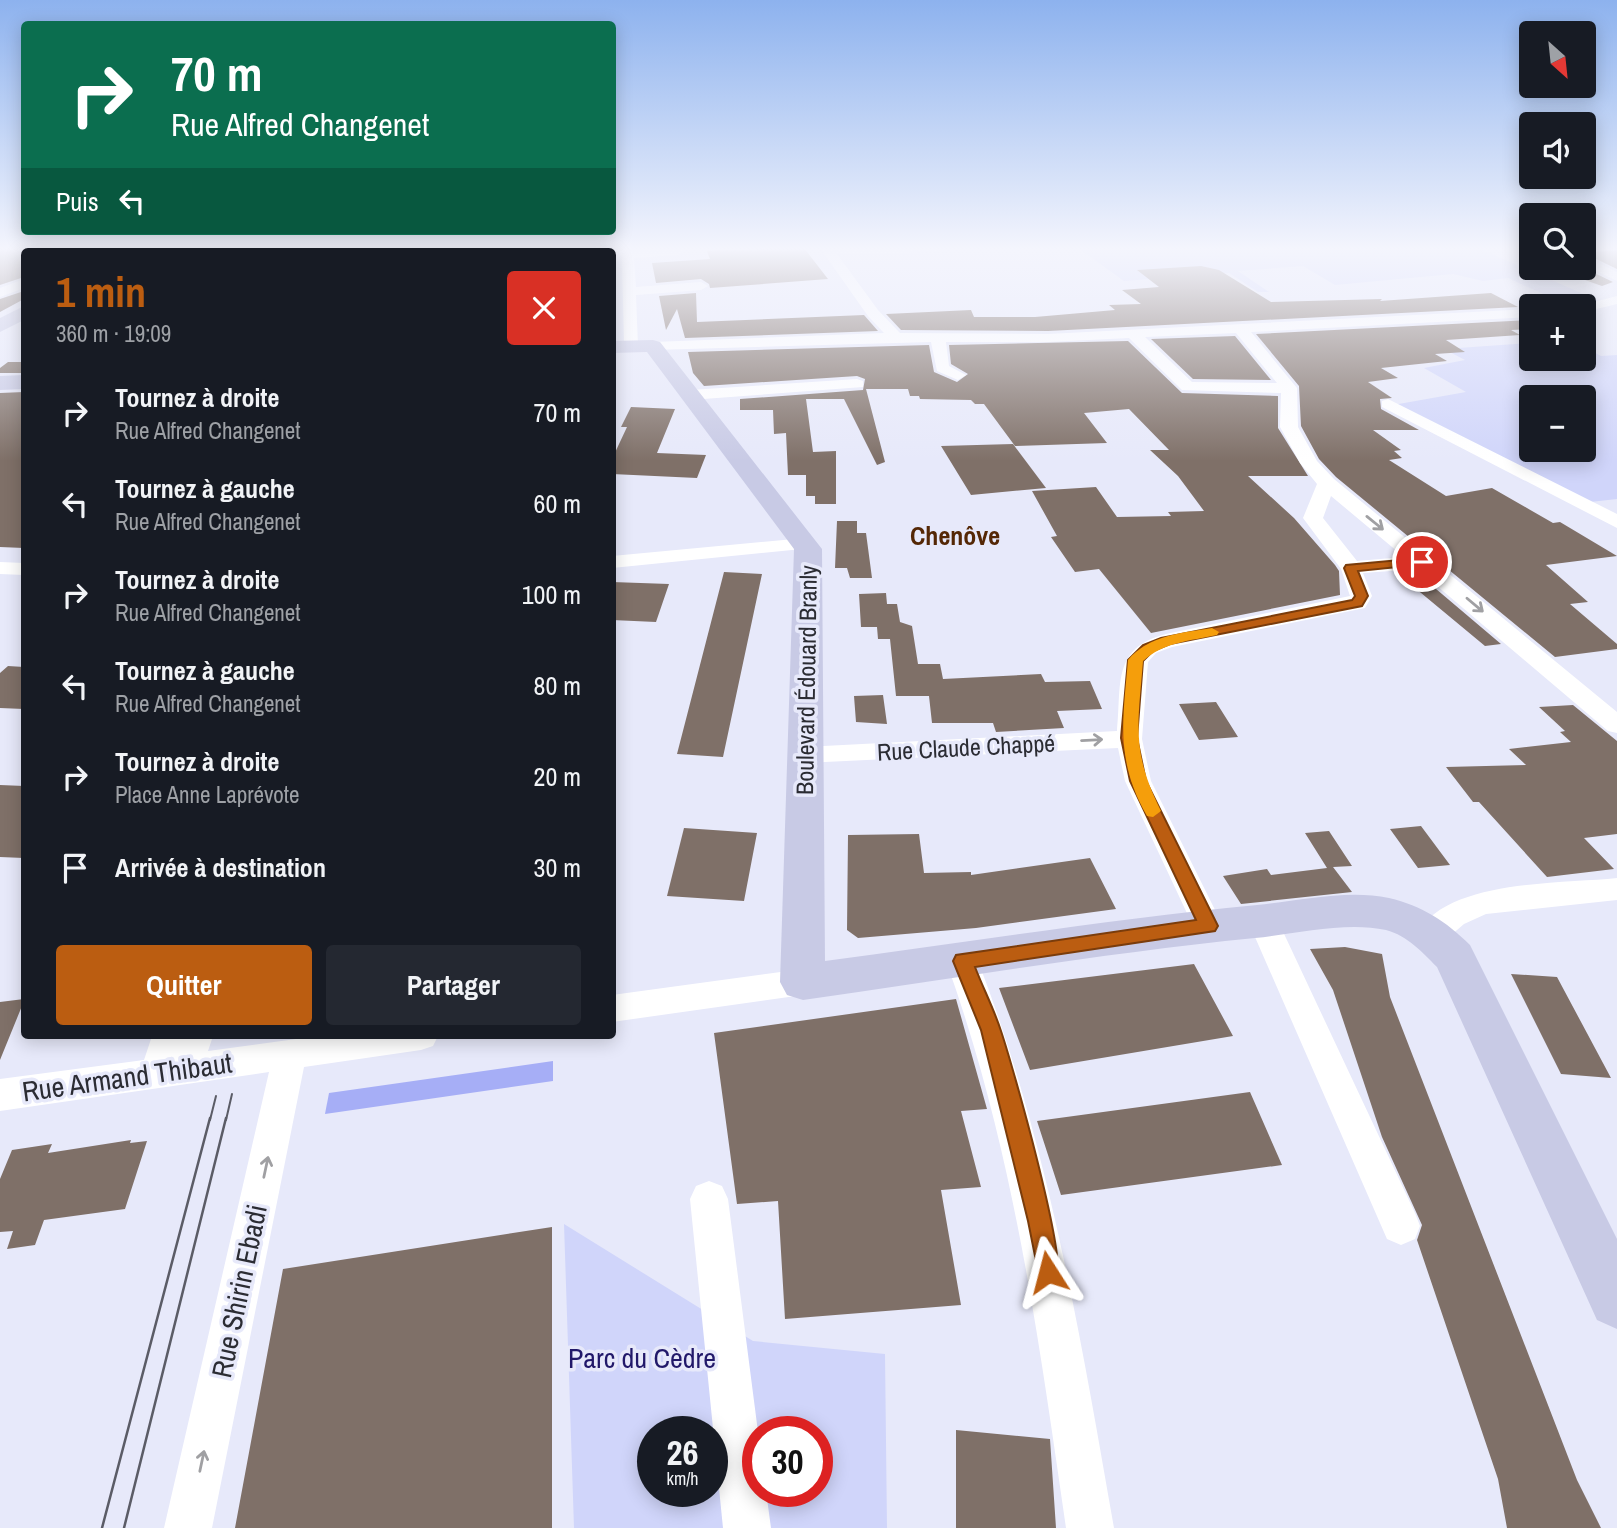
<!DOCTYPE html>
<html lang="fr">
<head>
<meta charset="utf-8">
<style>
  :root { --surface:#171b24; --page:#242831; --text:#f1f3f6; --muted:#9ea1a6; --accent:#bb5d11 }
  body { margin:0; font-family:"Archivo Narrow",sans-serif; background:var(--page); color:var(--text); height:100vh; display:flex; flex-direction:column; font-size:26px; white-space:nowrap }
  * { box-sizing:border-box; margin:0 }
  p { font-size:23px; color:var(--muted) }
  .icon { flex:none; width:38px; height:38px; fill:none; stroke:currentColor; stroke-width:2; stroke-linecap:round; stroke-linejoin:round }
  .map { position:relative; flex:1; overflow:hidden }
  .panel { position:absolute; left:21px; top:248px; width:595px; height:791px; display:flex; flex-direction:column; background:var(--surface); border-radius:7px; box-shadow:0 4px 18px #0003 }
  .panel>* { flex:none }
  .guide { position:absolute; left:21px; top:21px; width:595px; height:214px; border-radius:7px; box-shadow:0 4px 18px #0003; background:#0b6e4f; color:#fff; overflow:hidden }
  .needle { width:46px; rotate:153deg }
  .fabs { position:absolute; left:1519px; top:21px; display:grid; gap:14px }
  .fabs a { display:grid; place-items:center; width:77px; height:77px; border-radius:7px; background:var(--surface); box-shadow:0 4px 18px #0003; font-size:35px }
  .speed { position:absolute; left:637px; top:1416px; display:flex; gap:14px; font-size:35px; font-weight:700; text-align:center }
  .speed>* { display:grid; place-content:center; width:91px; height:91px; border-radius:50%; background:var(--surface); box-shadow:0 4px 18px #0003; line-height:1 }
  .speed small { font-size:18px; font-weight:400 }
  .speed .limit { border:10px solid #d22; background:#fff; color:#111 }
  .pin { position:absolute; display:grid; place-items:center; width:60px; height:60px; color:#fff; margin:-30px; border:4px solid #fff; border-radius:50%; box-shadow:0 2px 7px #0007 }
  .me { position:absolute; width:77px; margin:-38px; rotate:351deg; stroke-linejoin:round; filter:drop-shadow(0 0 5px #0008) }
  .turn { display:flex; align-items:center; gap:24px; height:147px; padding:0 35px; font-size:32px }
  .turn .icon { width:91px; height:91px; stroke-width:2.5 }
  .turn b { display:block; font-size:49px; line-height:60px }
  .then { display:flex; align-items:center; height:66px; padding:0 35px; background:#0003; gap:14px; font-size:26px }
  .round { display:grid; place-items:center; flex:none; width:74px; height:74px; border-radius:7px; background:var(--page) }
  .overview { display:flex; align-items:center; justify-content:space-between; height:119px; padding:0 35px }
  h1 { font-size:42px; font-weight:700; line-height:52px; color:var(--accent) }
  .cta { display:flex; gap:14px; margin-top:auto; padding:14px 35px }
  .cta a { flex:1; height:80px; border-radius:7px; background:var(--accent); color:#fff; font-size:28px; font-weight:700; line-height:80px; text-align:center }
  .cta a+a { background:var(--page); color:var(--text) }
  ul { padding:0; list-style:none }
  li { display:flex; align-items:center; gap:21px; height:91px; padding:0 35px }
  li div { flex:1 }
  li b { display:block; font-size:26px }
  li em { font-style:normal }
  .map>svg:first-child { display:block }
  .green { fill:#d0d5fa; fill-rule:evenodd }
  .water { fill:#a6aef6 }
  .building { fill:#7f7068 }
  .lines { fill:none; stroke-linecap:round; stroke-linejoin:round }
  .street { fill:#fff; fill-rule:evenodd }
  .secondary { fill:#c8cae5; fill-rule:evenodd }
  .tram-far1 { stroke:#5b5c66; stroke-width:2 }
  .tram { stroke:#5b5c66; stroke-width:2.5 }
  .oneway { stroke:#a0a0a3 }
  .route { fill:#bb5d11; stroke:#7a3c0b; stroke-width:2 }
  .slow { fill:#f59e0b }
  .labels { text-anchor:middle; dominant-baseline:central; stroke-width:7; stroke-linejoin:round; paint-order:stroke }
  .street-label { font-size:24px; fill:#2b2c33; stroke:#e7e9fa }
  .far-district-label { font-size:26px; font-weight:bold; fill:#542705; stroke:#e7e9fa }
  .near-street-label { font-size:28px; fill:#2b2c33; stroke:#e7e9fa }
  .near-park-label { font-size:28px; fill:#22196a; stroke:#e7e9fa }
</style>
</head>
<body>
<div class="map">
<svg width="1617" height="1528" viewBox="0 0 1617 1528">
  <rect width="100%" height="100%" fill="#e7e9fa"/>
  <path class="green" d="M1078,248H1478L1597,300L1570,306L1508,278L1483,281L1453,274L1335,285L1303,266L1238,271L1269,292H1258L1229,273L1124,281Z
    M1531,343V359H1584V347L1601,356L1617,355V499L1590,502L1393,405L1466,392L1424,368L1465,360L1444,349ZM1531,397H1584V450H1531Z
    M564,1224L753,1341L885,1354L887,1528H574ZM653,1432H712V1491H653ZM758,1432H817V1491H758Z"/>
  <path class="water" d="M553,1061V1081L325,1114L329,1093Z"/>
  <path class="building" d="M0,248H24V277L0,285Z
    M804,248L828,279L710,288L709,284L701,279L656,283L652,263L710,259L707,251L714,250Z
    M1617,250V269L1584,253Z
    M1201,266L1219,270L1271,302L1382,299L1380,301L1491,293L1518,307L1048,331L901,330L886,314L971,310L974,317H1035L1115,310L1109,305L1141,304L1122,290L1159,287L1137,270Z
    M1551,268H1584L1613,282L1602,286Z
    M24,291V299L0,312V299Z
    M696,293L697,322L864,315L878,331L685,338L677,309L666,330L659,296Z
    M1531,320V329L1511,330L1520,335L1446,340L1465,352L1435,354L1447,361L1381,368L1398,378L1368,382L1392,398L1380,399L1381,409L1419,430H1373L1401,450L1394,451L1402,458L1389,460L1446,496L1492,488L1553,523L1560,522L1617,556L1546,565L1588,602L1570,604L1617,644V649L1555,657L1336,477L1319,459L1301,426L1299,386L1256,334Z
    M1235,336L1271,380L1193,379L1151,339Z
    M1128,341L1182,393L1278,396V428L1308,476H1248L1294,518L1335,565L1339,571L1340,595L1151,633L1099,569L1075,572L1051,537L1057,536L1032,491L1096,487L1117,517L1171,516L1168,512L1204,511L1178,476L1150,450H1169L1129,409L1084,413L1107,443L1015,446L984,404H975L971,400L920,399L919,396H910L908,389H866L885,462L877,465L844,399H806L813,452L836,451V504H815V496H806V475H788L786,433L774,434L773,410H740V399L863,390L865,379L857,376L704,386L693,373L688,352L929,345L934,372L957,382L968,374L951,364L949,345Z
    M8,362H24V373H0V368Z
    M24,392V548L0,547V393Z
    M631,407L675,409L657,453L706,455L697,478L612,474V459L627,427H621Z
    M1013,444L1046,488L971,495L941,446Z
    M837,521H857V533H866L872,578H850L847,568H835Z
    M724,572L762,574L723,757L677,754Z
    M1416,572L1501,644L1485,646L1397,573Z
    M612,582L669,584L656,622L612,620Z
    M886,593L887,604H897L900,622L912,626L918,664H940L943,679L1041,674L1045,682L1090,681L1102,709L1057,711L1064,728L996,732L993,723H932L929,696H896L890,639H878L877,627H861L859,594Z
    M8,666L24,667V709L0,708V673Z
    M883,695L887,724L856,722L854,696Z
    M1216,702L1238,737L1199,740L1179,704Z
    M1573,705L1617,741V834L1584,838L1614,869L1547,877L1479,802H1473L1446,767L1526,765L1509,749L1571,742L1560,732L1565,731L1539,707Z
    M0,785L24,786V858L0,857Z
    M1421,826L1450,865L1418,868L1390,829Z
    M684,828L757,833L744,901L667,896Z
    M1329,831L1352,866L1333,867L1352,892L1241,904L1223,876L1267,869L1271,875L1327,868L1305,833Z
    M919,834L924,873L971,872V875L1090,858L1116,909L976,928L858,938L847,930L848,835Z
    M1345,947L1382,954L1390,997L1577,1480L1601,1528H1507L1498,1479L1417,1240L1422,1225L1382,1137L1333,990L1310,949Z
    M1194,964L1233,1036L1030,1070L999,988Z
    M1511,974L1557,977L1611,1078L1561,1074Z
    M24,999V1001L0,1060V1002Z
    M956,999L987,1109L961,1111L981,1187L941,1190L961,1305L785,1319L778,1201L737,1204L714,1033Z
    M1250,1092L1282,1165L1061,1195L1037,1121Z
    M131,1140L130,1143L147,1141L125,1209L44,1220L35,1245L7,1249L13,1231L0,1232V1179L12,1150L52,1144L48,1153Z
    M552,1227V1528H235L283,1269Z
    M956,1430L1050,1439L1056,1528H956Z"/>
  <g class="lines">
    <path class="street" d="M104,248H125L117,252H94Z
      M231,248H245L241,252H227Z
      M412,248H424L421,252H409Z
      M611,248H625L630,251L679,248L684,251L678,255L634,258L636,287L701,282L708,286L701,290L636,295L638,346L631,350L624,346L622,256Z
      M820,248H944L938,252L837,254L878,310L900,333L1048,334L1531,309V317L1251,332L1297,388L1298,427L1317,461L1334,479L1617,712V733L1608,731L1417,569L1363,573L1372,596L1365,608L1172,647L1156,653L1148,662L1142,739L1151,781L1223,926L1219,934L1208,938L1197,934L1193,926L1125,781L1118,748L804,763L795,761L791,755L795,749L804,747L1117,731C1122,685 1111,648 1166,634L1350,596L1341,569L1303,518L1317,484L1300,463L1280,427L1281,393L1182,390L1129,338L1048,342H946L949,366L966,375L958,380L937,371L931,342L653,350L646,346L653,342L884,333L868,316ZM1236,333L1277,383L1192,382L1145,337ZM1331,496L1404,557L1357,561L1323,518Z
      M1584,256L1617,272V281L1584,265Z
      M24,279V288L0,297V288Z
      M1617,296V304L1584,312V306H1578Z
      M857,379L863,381V387L690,400L682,395L690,390Z
      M1388,399L1617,514V528L1382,407V401Z
      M805,538L815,544L812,548L612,568V556Z
      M0,562L24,563V575L0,574Z
      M1617,878V900L1486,914L1464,924L1443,942L1432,946L1421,942L1417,934C1446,879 1562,884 1617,878Z
      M1263,909L1274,913L1278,921L1415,1213L1420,1226L1415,1239L1401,1245L1387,1239L1248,921L1252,913Z
      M962,949L973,952L978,961C1049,1146 1080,1334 1114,1528H1066C1038,1334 1013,1147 946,961L951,952Z
      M803,969L814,973L819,982L814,991L803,995L612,1022V995Z
      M152,1036H213L208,1051L318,1036H438L433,1046L421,1050L304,1067L212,1528H164L269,1072L0,1111V1079L144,1060Z
      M709,1181L722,1186L728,1199L758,1432V1491H766L771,1528H723L690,1199L696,1186Z"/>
    <path class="secondary" d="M127,248H148L144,252H122Z
      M24,306V320L0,332V318Z
      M653,340L660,342L822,549L825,961C969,942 1112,919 1257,905C1298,901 1347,889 1389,898C1422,906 1446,921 1470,945L1617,1239V1329L1597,1320L1437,967C1422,952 1408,936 1386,930C1346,921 1295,934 1255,938C1104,953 953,979 803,1000L787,995L780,982L794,549L647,352L612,353V341Z
      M24,375V389L0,390V376Z"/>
    <path class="tram-far1" d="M210,1120L216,1096
      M226,1120L232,1094"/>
    <path class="tram" d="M102,1528L210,1118
      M124,1528L226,1118"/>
  </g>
  <defs><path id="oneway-shaft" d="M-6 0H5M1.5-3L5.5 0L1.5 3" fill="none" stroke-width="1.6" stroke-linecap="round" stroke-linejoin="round" transform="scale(1.75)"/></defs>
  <g class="oneway">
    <use href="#oneway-shaft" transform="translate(1375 523) rotate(39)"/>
    <use href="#oneway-shaft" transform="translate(1475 605) rotate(40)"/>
    <use href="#oneway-shaft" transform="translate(1092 740) rotate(-3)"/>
    <use href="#oneway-shaft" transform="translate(266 1167) rotate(-78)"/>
    <use href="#oneway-shaft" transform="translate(202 1461) rotate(-78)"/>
  </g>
  <linearGradient id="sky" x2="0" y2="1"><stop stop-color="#8db2ee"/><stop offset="0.54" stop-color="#f4f5fd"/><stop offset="1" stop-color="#f4f5fd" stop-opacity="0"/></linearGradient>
  <rect width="1617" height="461" fill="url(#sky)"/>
  <path class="route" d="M1422,558L1429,562L1427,564L1358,571L1368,596L1362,606L1170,644L1153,651L1143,661L1137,738L1146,781L1218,926L1215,931L975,967C983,988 994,1009 1001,1031C1013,1067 1067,1257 1057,1281L1048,1284L1040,1281L1028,1221L981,1030L953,961L956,955L1196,920L1130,781L1121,738L1128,660L1143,645L1161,638L1352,600L1355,596L1344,568L1346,565Z"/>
  <path class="slow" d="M1212,628L1219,632L1217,635C1190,641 1164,642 1143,661C1138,725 1131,751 1161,811L1153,817L1147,816C1115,760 1123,720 1128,660C1149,635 1182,633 1212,628Z"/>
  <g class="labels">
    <g class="street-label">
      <text transform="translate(806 680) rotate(-89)">Boulevard Édouard Branly</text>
      <text transform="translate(966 747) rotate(-3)">Rue Claude Chappé</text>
    </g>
    <g class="far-district-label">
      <text x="955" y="535">Chenôve</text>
    </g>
    <g class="near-street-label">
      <text transform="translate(127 1077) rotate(-8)">Rue Armand Thibaut</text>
      <text transform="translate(239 1291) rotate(-78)">Rue Shirin Ebadi</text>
    </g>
    <g class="near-park-label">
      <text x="642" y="1358">Parc du Cèdre</text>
    </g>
  </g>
</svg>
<div class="fabs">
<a><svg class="needle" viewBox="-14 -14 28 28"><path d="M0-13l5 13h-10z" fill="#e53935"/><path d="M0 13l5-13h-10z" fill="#9ea1a6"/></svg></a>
<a><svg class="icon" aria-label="sound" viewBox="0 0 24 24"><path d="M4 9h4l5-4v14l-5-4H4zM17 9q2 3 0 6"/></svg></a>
<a><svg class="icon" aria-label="search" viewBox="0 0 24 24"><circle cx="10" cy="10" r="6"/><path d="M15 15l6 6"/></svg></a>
<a>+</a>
<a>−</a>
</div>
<div class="speed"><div>26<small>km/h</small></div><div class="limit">30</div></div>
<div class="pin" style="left:1422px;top:562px;background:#d93025"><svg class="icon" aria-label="arrive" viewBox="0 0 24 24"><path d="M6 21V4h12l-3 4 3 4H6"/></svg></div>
<svg class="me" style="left:1048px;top:1272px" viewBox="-20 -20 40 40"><path d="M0-17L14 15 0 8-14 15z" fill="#bb5d11" stroke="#fff" stroke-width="4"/></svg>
<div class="guide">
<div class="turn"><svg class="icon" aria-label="right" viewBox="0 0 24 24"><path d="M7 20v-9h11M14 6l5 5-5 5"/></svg><div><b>70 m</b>Rue Alfred Changenet</div></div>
<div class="then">Puis<svg class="icon" aria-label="left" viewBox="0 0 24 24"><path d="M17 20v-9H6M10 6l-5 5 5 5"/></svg></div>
</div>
<section class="panel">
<div class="overview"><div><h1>1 min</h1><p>360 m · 19:09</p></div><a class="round" style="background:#d93025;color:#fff"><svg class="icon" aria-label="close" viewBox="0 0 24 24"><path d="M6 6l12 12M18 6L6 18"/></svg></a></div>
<ul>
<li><svg class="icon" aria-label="right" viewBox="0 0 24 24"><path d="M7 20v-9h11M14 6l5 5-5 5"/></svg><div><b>Tournez à droite</b><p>Rue Alfred Changenet</p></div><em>70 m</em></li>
<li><svg class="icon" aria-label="left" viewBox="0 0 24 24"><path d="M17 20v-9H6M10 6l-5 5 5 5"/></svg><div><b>Tournez à gauche</b><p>Rue Alfred Changenet</p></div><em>60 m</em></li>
<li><svg class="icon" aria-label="right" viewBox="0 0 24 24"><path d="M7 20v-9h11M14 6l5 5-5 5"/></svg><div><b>Tournez à droite</b><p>Rue Alfred Changenet</p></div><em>100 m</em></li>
<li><svg class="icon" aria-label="left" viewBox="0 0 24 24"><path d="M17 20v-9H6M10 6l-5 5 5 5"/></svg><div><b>Tournez à gauche</b><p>Rue Alfred Changenet</p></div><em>80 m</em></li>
<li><svg class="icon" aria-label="right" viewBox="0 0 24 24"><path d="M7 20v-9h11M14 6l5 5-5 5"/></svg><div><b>Tournez à droite</b><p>Place Anne Laprévote</p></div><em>20 m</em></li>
<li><svg class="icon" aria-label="arrive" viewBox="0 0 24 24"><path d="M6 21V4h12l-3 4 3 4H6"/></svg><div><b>Arrivée à destination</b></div><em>30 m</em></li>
</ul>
<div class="cta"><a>Quitter</a><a>Partager</a></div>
</section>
</div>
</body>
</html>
